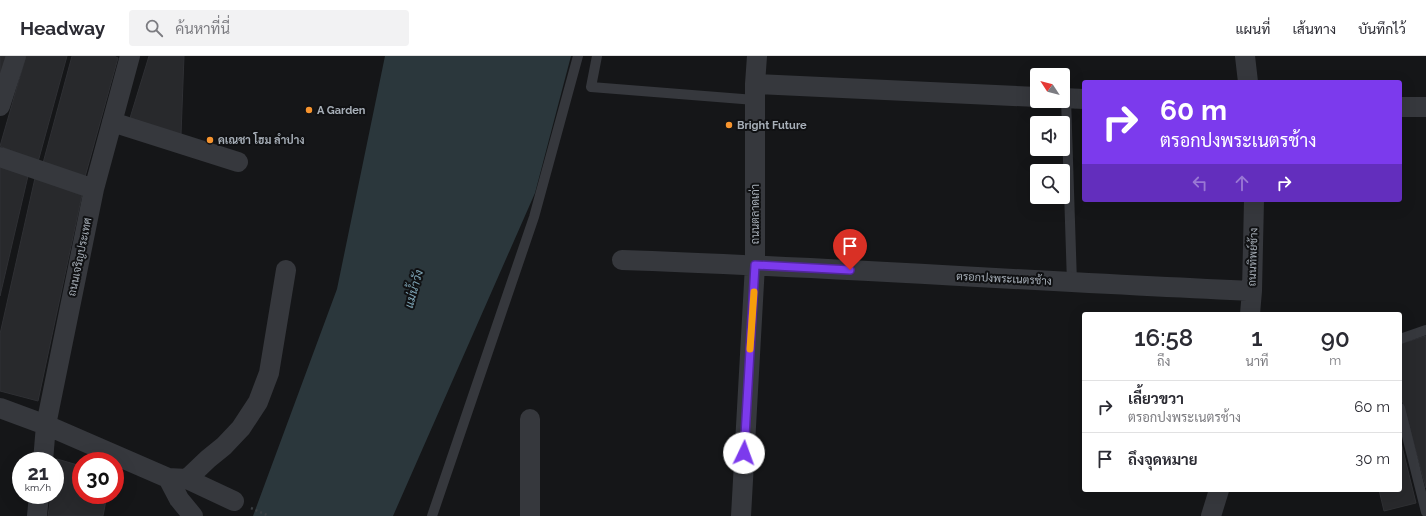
<!DOCTYPE html>
<html lang="th">
<head>
<meta charset="utf-8">
<style>
  :root { --surface:#fff; --page:#f2f2f3; --text:#2b2b33; --muted:#7c7c81; --line:#e1e1e2 }
  body { margin:0; font-family:Raleway,Sarabun,sans-serif; background:var(--page); color:var(--text); height:100vh; display:flex; flex-direction:column; font-size:15px; white-space:nowrap }
  * { box-sizing:border-box; margin:0 }
  p { font-size:13px; color:var(--muted) }
  .icon { flex:none; width:22px; height:22px; fill:none; stroke:currentColor; stroke-width:2; stroke-linecap:round; stroke-linejoin:round }
  .map { position:relative; flex:1; overflow:hidden }
  .details { position:absolute; left:1082px; top:256px; width:320px; height:180px; display:flex; flex-direction:column; background:var(--surface); border-radius:4px; box-shadow:0 4px 16px #0002 }
  .details>* { flex:none }
  .guide { position:absolute; left:1082px; top:24px; width:320px; height:122px; border-radius:4px; box-shadow:0 4px 16px #0002; background:#7c3aed; color:#fff; overflow:hidden }
  .needle { width:26px; rotate:306deg }
  .controls { position:absolute; left:1030px; top:12px; display:grid; gap:8px }
  .controls a { display:grid; place-items:center; width:40px; height:40px; border-radius:4px; background:var(--surface); box-shadow:0 4px 16px #0002; font-size:20px }
  .speed { position:absolute; left:12px; top:396px; display:flex; gap:8px; font-size:20px; font-weight:700; text-align:center }
  .speed>* { display:grid; place-content:center; width:52px; height:52px; border-radius:50%; background:var(--surface); box-shadow:0 4px 16px #0002; line-height:1 }
  .speed small { font-size:10px; font-weight:400 }
  .speed .limit { border:6px solid #d22; background:#fff; color:#111 }
  .pin { position:absolute; display:grid; place-items:center; width:34px; height:34px; color:#fff; margin:-41px -17px; border-radius:50% 50% 50% 0; rotate:-45deg; box-shadow:0 0 4px #0007 }
  .pin .icon { rotate:45deg }
  .me { position:absolute; width:44px; margin:-22px; rotate:3deg; stroke-linejoin:round; filter:drop-shadow(0 0 3px #0008) }
  .turn { display:flex; align-items:center; gap:14px; height:84px; padding:0 12px; font-size:18px }
  .turn .icon { width:52px; height:52px; stroke-width:2.5 }
  .turn b { display:block; font-size:28px; line-height:34px }
  .lanes { display:flex; align-items:center; height:38px; padding:0 12px; background:#0003; justify-content:center; gap:20px; direction:ltr }
  .lanes .off { opacity:.35 }
  .eta { display:flex; justify-content:space-evenly; align-items:center; height:68px; text-align:center }
  .eta b { font-size:24px; font-weight:600; line-height:28px }
  ul { padding:0; list-style:none }
  li { display:flex; align-items:center; gap:12px; height:52px; padding:0 12px; border-top:1px solid var(--line) }
  li div { flex:1 }
  li b { display:block; font-size:15px }
  li em { font-style:normal }
  header { display:flex; align-items:center; gap:24px; box-sizing:border-box; height:56px; padding:0 20px; background:var(--surface); border-bottom:1px solid var(--line) }
  header strong { font-size:19px }
  nav { display:flex; gap:22px; margin-inline-start:auto; font-size:14px }
  .search { width:280px; height:36px; background:var(--page); display:flex; align-items:center; gap:10px; box-sizing:border-box; padding:0 14px; border-radius:4px; color:var(--muted); font-size:15px }
  .map>svg:first-child { display:block }
  .water { fill:#2b373c }
  .building { fill:#28292c; stroke:#2f3034 }
  .lines { fill:none; stroke-linecap:round; stroke-linejoin:round }
  .path { stroke:#3c4044; stroke-width:2.5; stroke-dasharray:2 3; stroke-linecap:butt }
  .service { stroke:#36383d; stroke-width:10 }
  .minor { stroke:#36383d; stroke-width:20 }
  .route-casing { stroke:#51269a; stroke-width:10 }
  .route { stroke:#7c3aed; stroke-width:7 }
  .slow { stroke:#f59e0b; stroke-width:7 }
  .poi-dot { fill:#f7942e; stroke:#101113; stroke-width:1.5 }
  .labels { text-anchor:middle; dominant-baseline:central; stroke-width:4; stroke-linejoin:round; paint-order:stroke }
  .poi-label { font-size:11px; font-weight:bold; fill:#a7afb8; stroke:#101113; text-anchor:start }
  .street-label { font-size:11px; fill:#a7afb8; stroke:#101113 }
  .water-label { font-size:12px; font-style:italic; fill:#7da3b4; stroke:#101113 }
</style>
</head>
<body>
<header>
<strong>Headway</strong>
<div class="search"><svg class="icon" aria-label="search" viewBox="0 0 24 24"><circle cx="10" cy="10" r="6"/><path d="M15 15l6 6"/></svg>ค้นหาที่นี่</div>
<nav><a>แผนที่</a><a>เส้นทาง</a><a>บันทึกไว้</a></nav>
</header>
<div class="map">
<svg width="1426" height="460" viewBox="0 0 1426 460">
  <rect width="100%" height="100%" fill="#151618"/>
  <path class="water" d="M385,0H571L535,137L393,460H253L337,233Z"/>
  <path class="building" d="M0,0H8L0,23Z
    M26,0H67L38,106L0,90Z
    M72,0H114L118,2L85,121L43,107Z
    M149,0H184L181,79L130,62Z
    M0,111L28,120L0,240Z
    M35,122L82,139L38,345L0,335V278Z
    M1426,280V432L1400,336V288Z
    M1400,382L1416,447L1384,455L1379,434H1400Z
    M57,403L81,410V439H107L103,460H48L51,439H55V414Z"/>
  <g class="lines">
    <path class="path" d="M251,452L269,460"/>
    <path class="service" d="M597,0L591,31L755,44
      M1066,43L1072,227
      M1400,283L1426,274
      M1400,352L1426,456
      M432,460L534,161L578,0"/>
    <path class="minor" d="M1245,0L1248,26
      M755,28L1037,41
      M1063,42L1084,43
      M0,50L16,0
      M1400,51H1426
      M112,66L238,106
      M0,101L94,133
      M622,204C832,211 1042,226 1252,235
      M1250,258L1252,235L1254,144
      M0,352L46,369L168,422L187,423L234,445
      M530,363V460
      M43,405L46,369L94,133L130,0
      M168,422L179,443L193,460
      M187,423L208,403L224,390L241,372L258,346L269,317L286,214
      M37,460L39,439
      M741,460L755,209V28L757,0
      M1211,460L1219,434"/>
  </g>
  <g class="lines">
    <defs>
      <path id="route" d="M744,397L755,209L850,214"/>
    </defs>
    <use href="#route" class="route-casing"/>
    <use href="#route" class="route"/>
    <path class="slow" d="M750,293L754,236"/>
  </g>
  <g class="poi-dot">
    <circle cx="309" cy="54" r="4"/>
    <circle cx="729" cy="69" r="4"/>
    <circle cx="210" cy="84" r="4"/>
  </g>
  <g class="labels">
    <g class="poi-label">
      <text x="317" y="54">A Garden</text>
      <text x="737" y="69">Bright Future</text>
      <text x="218" y="84">คเณชา โฮม ลำปาง</text>
    </g>
    <g class="street-label">
      <text transform="translate(755 158) rotate(-90)">ถนนตลาดเก่า</text>
      <text transform="translate(80 201) rotate(-78)">ถนนเจริญประเทศ</text>
      <text transform="translate(1253 201) rotate(-88)">ถนนทิพย์ช้าง</text>
      <text transform="translate(1004 223) rotate(3)">ตรอกปงพระเนตรช้าง</text>
    </g>
    <g class="water-label">
      <text transform="translate(414 233) rotate(-74)">แม่น้ำวัง</text>
    </g>
  </g>
</svg>
<div class="controls">
<a><svg class="needle" viewBox="-14 -14 28 28"><path d="M0-13l5 13h-10z" fill="#e53935"/><path d="M0 13l5-13h-10z" fill="#7c7c81"/></svg></a>
<a><svg class="icon" aria-label="sound" viewBox="0 0 24 24"><path d="M4 9h4l5-4v14l-5-4H4zM17 9q2 3 0 6"/></svg></a>
<a><svg class="icon" aria-label="search" viewBox="0 0 24 24"><circle cx="10" cy="10" r="6"/><path d="M15 15l6 6"/></svg></a>
</div>
<div class="speed"><div>21<small>km/h</small></div><div class="limit">30</div></div>
<div class="pin" style="left:850px;top:214px;background:#d93025"><svg class="icon" aria-label="arrive" viewBox="0 0 24 24"><path d="M6 21V4h12l-3 4 3 4H6"/></svg></div>
<svg class="me" style="left:744px;top:397px" viewBox="-20 -20 40 40"><circle r="19" fill="#fff"/><path d="M0-13L10 11 0 6-10 11z" fill="#7c3aed"/></svg>
<div class="guide">
<div class="turn"><svg class="icon" aria-label="right" viewBox="0 0 24 24"><path d="M7 20v-9h11M14 6l5 5-5 5"/></svg><div><b>60 m</b>ตรอกปงพระเนตรช้าง</div></div>
<div class="lanes"><svg class="icon off" aria-label="left" viewBox="0 0 24 24"><path d="M17 20v-9H6M10 6l-5 5 5 5"/></svg><svg class="icon off" aria-label="ahead" viewBox="0 0 24 24"><path d="M12 20V5M6 11l6-6 6 6"/></svg><svg class="icon" aria-label="right" viewBox="0 0 24 24"><path d="M7 20v-9h11M14 6l5 5-5 5"/></svg></div>
</div>
<section class="details">
<div class="eta">
<div><b>16:58</b><p>ถึง</p></div>
<div><b>1</b><p>นาที</p></div>
<div><b>90</b><p>m</p></div>
</div>
<ul>
<li><svg class="icon" aria-label="right" viewBox="0 0 24 24"><path d="M7 20v-9h11M14 6l5 5-5 5"/></svg><div><b>เลี้ยวขวา</b><p>ตรอกปงพระเนตรช้าง</p></div><em>60 m</em></li>
<li><svg class="icon" aria-label="arrive" viewBox="0 0 24 24"><path d="M6 21V4h12l-3 4 3 4H6"/></svg><div><b>ถึงจุดหมาย</b></div><em>30 m</em></li>
</ul>
</section>
</div>
</body>
</html>
